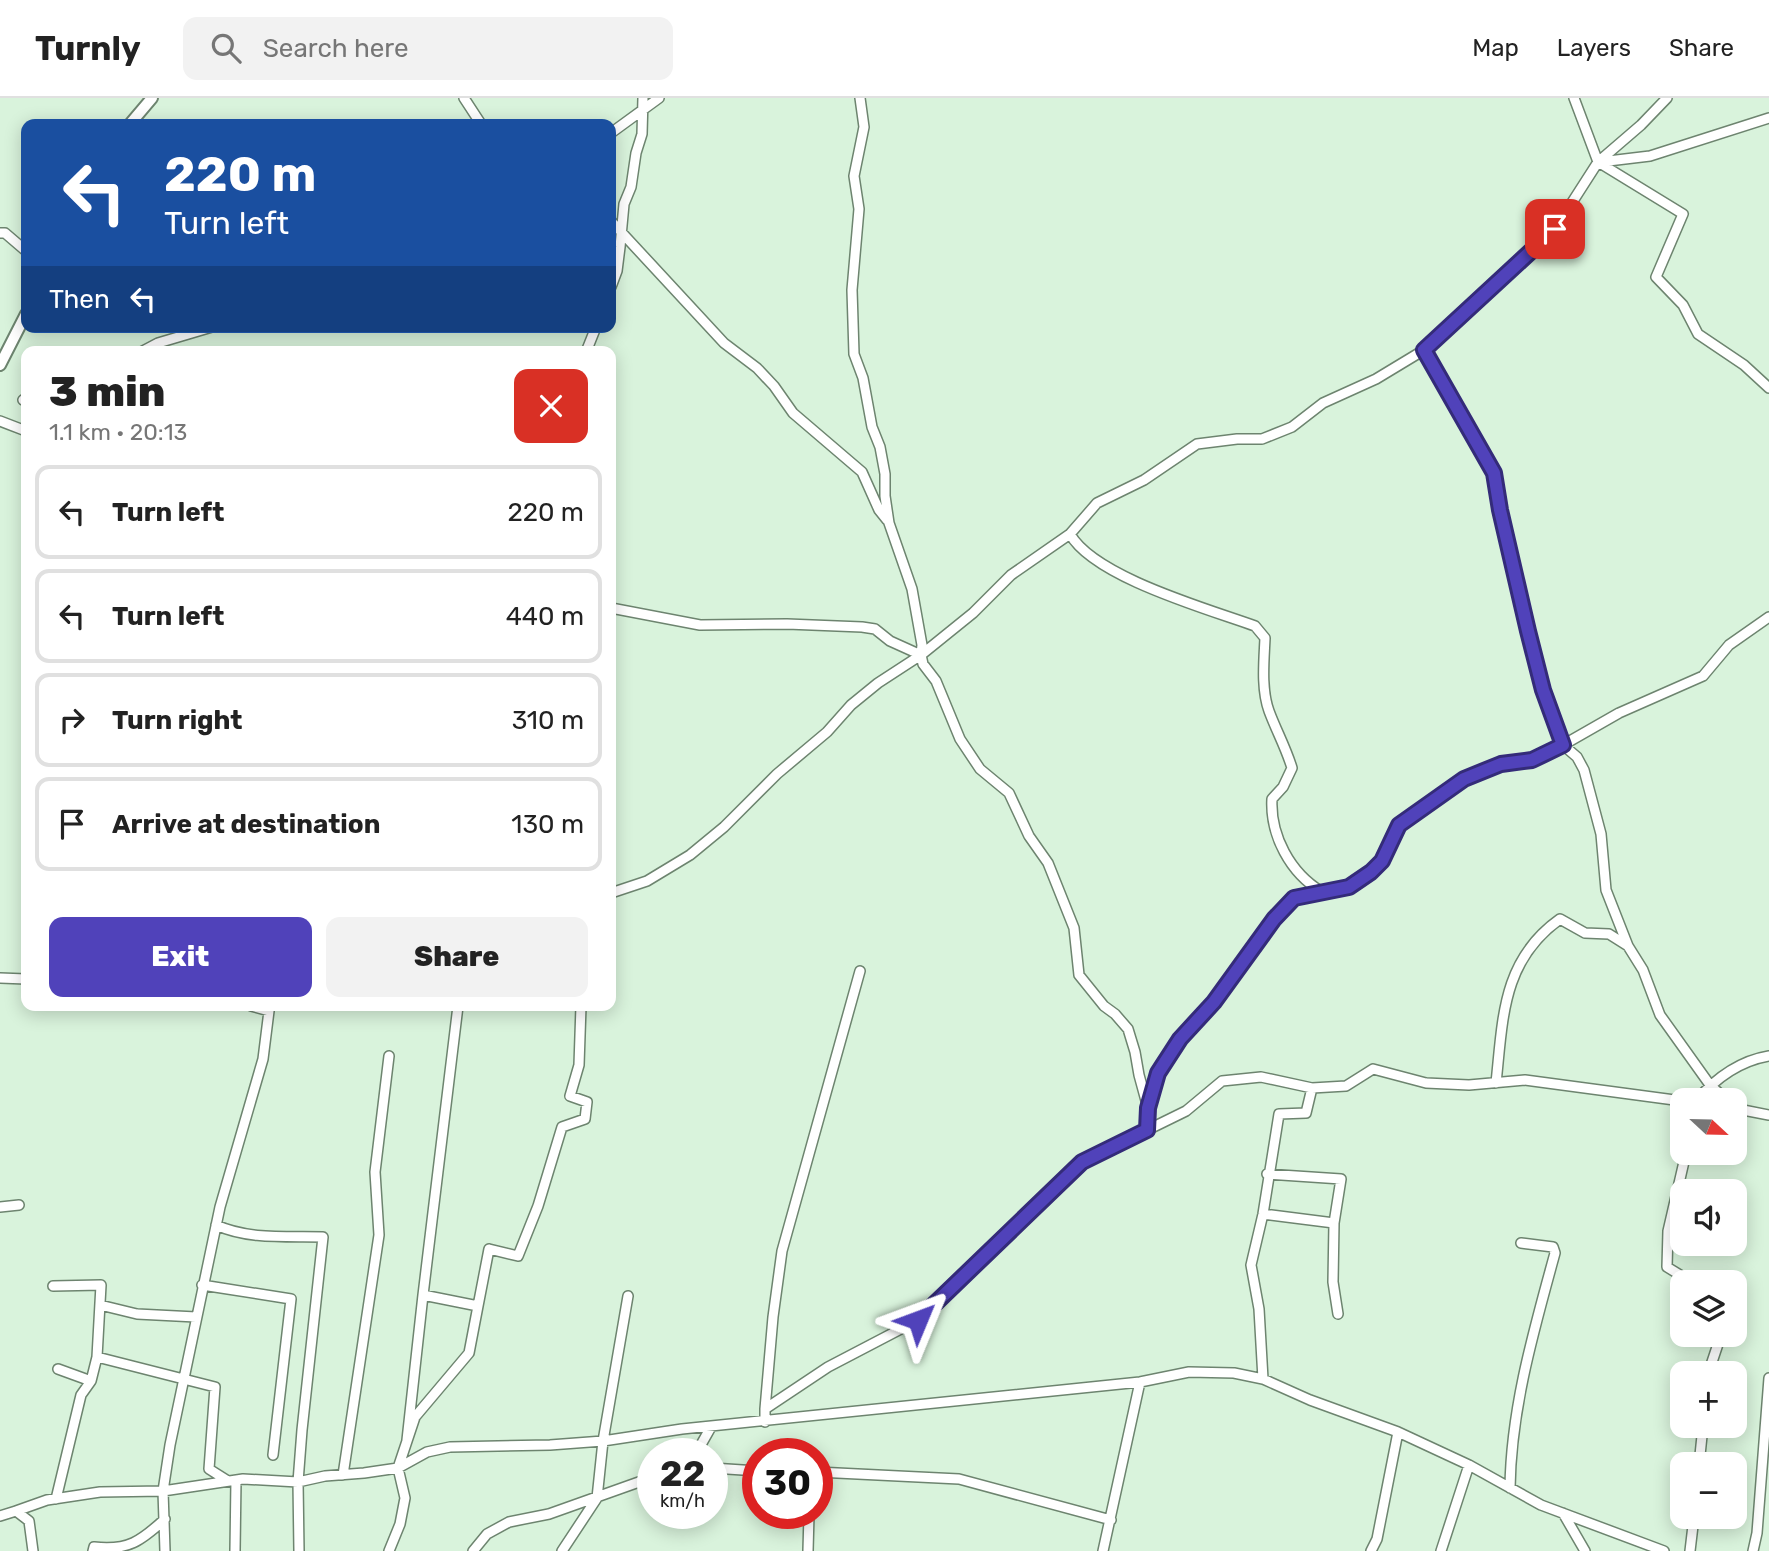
<!DOCTYPE html>
<html lang="en">
<head>
<meta charset="utf-8">
<style>
  :root { --surface:#fff; --page:#f2f2f2; --text:#222; --muted:#767676; --line:#e0e0e0; --accent:#5042ba }
  body { margin:0; font-family:Rubik,sans-serif; background:var(--page); color:var(--text); height:100vh; display:flex; flex-direction:column; font-size:26px; white-space:nowrap }
  * { box-sizing:border-box; margin:0 }
  p { font-size:23px; color:var(--muted) }
  .icon { flex:none; width:38px; height:38px; fill:none; stroke:currentColor; stroke-width:2; stroke-linecap:round; stroke-linejoin:round }
  .map { position:relative; flex:1; overflow:hidden }
  .details { position:absolute; left:21px; top:248px; width:595px; height:665px; display:flex; flex-direction:column; background:var(--surface); border-radius:14px; box-shadow:0 4px 18px #0003 }
  .details>* { flex:none }
  .guide { position:absolute; left:21px; top:21px; width:595px; height:214px; border-radius:14px; box-shadow:0 4px 18px #0003; background:#1a4fa0; color:#fff; overflow:hidden }
  .needle { width:46px; rotate:112deg }
  .controls { position:absolute; left:1670px; top:990px; display:grid; gap:14px }
  .controls a { display:grid; place-items:center; width:77px; height:77px; border-radius:14px; background:var(--surface); box-shadow:0 4px 18px #0003; font-size:35px }
  .speed { position:absolute; left:637px; top:1340px; display:flex; gap:14px; font-size:35px; font-weight:700; text-align:center }
  .speed>* { display:grid; place-content:center; width:91px; height:91px; border-radius:50%; background:var(--surface); box-shadow:0 4px 18px #0003; line-height:1 }
  .speed small { font-size:18px; font-weight:400 }
  .speed .limit { border:10px solid #d22; background:#fff; color:#111 }
  .pin { position:absolute; display:grid; place-items:center; width:60px; height:60px; color:#fff; margin:-30px; border-radius:14px; box-shadow:0 4px 10px #0006 }
  .me { position:absolute; width:77px; margin:-38px; rotate:46deg; stroke-linejoin:round; filter:drop-shadow(0 0 5px #0008) }
  .turn { display:flex; align-items:center; gap:24px; height:147px; padding:0 28px; font-size:32px }
  .turn .icon { width:91px; height:91px; stroke-width:2.5 }
  .turn b { display:block; font-size:49px; line-height:60px }
  .then { display:flex; align-items:center; height:66px; padding:0 28px; background:#0003; gap:14px; font-size:26px }
  .round { display:grid; place-items:center; flex:none; width:74px; height:74px; border-radius:14px; background:var(--page) }
  .head { display:flex; align-items:center; justify-content:space-between; height:119px; padding:0 28px }
  h1 { font-size:42px; font-weight:800; line-height:52px }
  .cta { display:flex; gap:14px; margin-top:auto; padding:14px 28px }
  .cta a { flex:1; height:80px; border-radius:14px; background:var(--accent); color:#fff; font-size:28px; font-weight:800; line-height:80px; text-align:center }
  .cta a+a { background:var(--page); color:var(--text) }
  ul { padding:0; list-style:none }
  li { display:flex; align-items:center; gap:21px; height:94px; margin:0 14px 10px; padding:0 14px; border:4px solid var(--line); border-radius:14px }
  li div { flex:1 }
  li b { display:block; font-size:26px }
  li em { font-style:normal }
  header { display:flex; align-items:center; gap:42px; box-sizing:border-box; height:98px; padding:0 35px; background:var(--surface); border-bottom:2px solid var(--line) }
  header strong { font-size:33px }
  nav { display:flex; gap:38px; margin-inline-start:auto; font-size:24px }
  .search { width:490px; height:63px; background:var(--page); display:flex; align-items:center; gap:18px; box-sizing:border-box; padding:0 24px; border-radius:14px; color:var(--muted); font-size:26px }
  .map>svg:first-child { display:block }
  .lines { fill:none; stroke-linecap:round; stroke-linejoin:round }
  .minor-casing { stroke:#6d846f; stroke-width:12 }
  .tertiary-casing { stroke:#6d846f; stroke-width:14 }
  .minor { stroke:#fff; stroke-width:9 }
  .tertiary { stroke:#fff; stroke-width:10 }
  .route-casing { stroke:#342b79; stroke-width:18 }
  .route { stroke:#5042ba; stroke-width:12 }
</style>
</head>
<body>
<header>
<strong>Turnly</strong>
<div class="search"><svg class="icon" aria-label="search" viewBox="0 0 24 24"><circle cx="10" cy="10" r="6"/><path d="M15 15l6 6"/></svg>Search here</div>
<nav><a>Map</a><a>Layers</a><a>Share</a></nav>
</header>
<div class="map">
<svg width="1769" height="1453" viewBox="0 0 1769 1453">
  <rect width="100%" height="100%" fill="#d9f3dc"/>
  <g class="lines">
    <defs>
      <path id="minor" d="M464,0L481,26
        M860,0L864,29L854,78L859,111L852,192L854,256L863,280L872,329L880,349L885,376V398L889,425L912,491L922,547L921,557L923,566L936,583L960,641L980,671L1009,695L1029,738L1048,765L1074,830L1079,877L1104,908L1115,916L1128,931L1135,954L1139,977L1148,1010
        M1574,0L1598,64L1683,116L1656,179L1683,207L1698,236L1744,267L1769,290
        M611,35L659,0
        M1600,64L1650,58L1769,20
        M611,123L724,245L757,270L774,288L793,315L862,374L879,412L887,422
        M0,135H5L26,153
        M611,189L617,173L620,149L624,106L631,89L636,55L642,36L643,0
        M1424,252L1494,375L1500,412L1543,592L1563,647L1577,659L1584,672L1601,736L1606,792L1628,848L1643,872L1660,917L1710,987L1728,1003
        M141,254L158,245L212,229
        M586,254L596,229
        M23,302L26,300
        M0,323L26,333
        M1070,436C1094,479 1208,511 1255,528L1265,540C1264,563 1261,591 1269,613C1276,632 1286,650 1292,670L1283,689L1272,701C1270,737 1290,775 1322,794
        M611,510L700,527L787,526L862,529L875,531L890,543L921,557
        M611,795L647,783L690,757L724,729L777,676L827,634L851,607L878,585L921,557L973,515L1011,477L1070,436L1097,405L1144,382L1197,346L1237,341H1262L1292,329L1323,305L1376,281L1424,252L1555,131L1598,64L1641,27L1667,0
        M0,880L26,881
        M1496,985C1503,920 1502,862 1560,821L1585,835L1609,836L1628,848
        M1696,1003C1715,981 1739,963 1769,958
        M1734,1008L1738,1011L1769,1017
        M1147,1032L1148,1010L1158,975L1180,941L1215,904L1274,821L1294,800L1349,789L1382,763L1399,727L1464,681L1501,666L1532,661L1563,647L1619,615L1703,578L1729,547L1769,519
        M1686,1055L1668,1133L1667,1169L1693,1185
        M1267,1076L1341,1081L1334,1125
        M0,1109L19,1107
        M1263,1116L1334,1125L1333,1184L1338,1216
        M216,1127C249,1142 288,1138 323,1139L302,1332L298,1384L299,1453
        M202,1187L291,1201L273,1357
        M53,1188L101,1187L97,1259
        M423,1197L458,908
        M100,1207L137,1216L196,1219
        M478,1208L489,1151L518,1158L538,1108L562,1029L585,1021L587,1004L570,998L579,967L581,908
        M58,1271L91,1283L97,1259L215,1289L209,1371L228,1383
        M1708,1276L1721,1237
        M1263,1281L1259,1211L1251,1167L1263,1116L1279,1016L1306,1015L1312,990
        M765,1311L773,1219L782,1153L860,873
        M765,1324V1311L828,1269L918,1222L1082,1064L1186,1013L1222,983L1261,979L1312,990L1346,988L1373,971L1426,985L1469,987L1525,982L1682,1003
        M693,1356L698,1352L711,1329
        M1699,1367L1703,1328
        M712,1370L758,1373
        M817,1374L959,1381L1111,1422
        M343,1377L379,1137L375,1074L389,958
        M1510,1390C1511,1310 1534,1232 1555,1155L1553,1149L1521,1145
        M56,1401L81,1297L91,1283
        M16,1413L47,1402L100,1394L163,1393L243,1381L298,1384L325,1378L364,1375L398,1370L427,1354L450,1349L550,1347L603,1343L682,1331L1140,1284L1189,1274L1234,1275L1263,1281L1310,1302L1398,1334L1469,1367L1541,1407L1664,1453
        M1563,1415L1585,1453
        M0,1418L16,1413L29,1423L33,1453
        M93,1453L94,1449C128,1453 141,1443 165,1421
        M165,1453L163,1393L170,1347L220,1109L263,961L269,913L251,908
        M235,1453L236,1382
        M389,1453L400,1426L405,1400L398,1370L415,1319L469,1255L478,1208L423,1197L407,1342
        M473,1453L487,1436L509,1424L549,1416L653,1379
        M562,1453L597,1400L603,1343L628,1198
        M808,1453L809,1416
        M1103,1453L1140,1284
        M1371,1453L1377,1441L1398,1334
        M1441,1453L1469,1367
        M1690,1453L1694,1419
        M1753,1453L1757,1435L1769,1280"/>
      <path id="tertiary" d="M130,26L152,0
        M0,267L26,216"/>
    </defs>
    <use href="#minor" class="minor-casing"/>
    <use href="#tertiary" class="tertiary-casing"/>
    <use href="#minor" class="minor"/>
    <use href="#tertiary" class="tertiary"/>
  </g>
  <g class="lines">
    <defs>
      <path id="route" d="M918,1222L1082,1064L1147,1032L1148,1010L1158,975L1180,941L1214,904L1274,821L1294,800L1349,789L1371,774L1382,763L1399,727L1464,681L1501,666L1532,662L1563,647L1543,592L1528,533L1500,412L1494,375L1424,252L1555,131"/>
    </defs>
    <use href="#route" class="route-casing"/>
    <use href="#route" class="route"/>
  </g>
</svg>
<div class="controls">
<a><svg class="needle" viewBox="-14 -14 28 28"><path d="M0-13l5 13h-10z" fill="#e53935"/><path d="M0 13l5-13h-10z" fill="#767676"/></svg></a>
<a><svg class="icon" aria-label="sound" viewBox="0 0 24 24"><path d="M4 9h4l5-4v14l-5-4H4zM17 9q2 3 0 6"/></svg></a>
<a><svg class="icon" aria-label="layers" viewBox="0 0 24 24"><path d="M12 4l9 5-9 5-9-5zM3 14l9 5 9-5"/></svg></a>
<a>+</a>
<a>−</a>
</div>
<div class="speed"><div>22<small>km/h</small></div><div class="limit">30</div></div>
<div class="pin" style="left:1555px;top:131px;background:#d93025"><svg class="icon" aria-label="arrive" viewBox="0 0 24 24"><path d="M6 21V4h12l-3 4 3 4H6"/></svg></div>
<svg class="me" style="left:918px;top:1222px" viewBox="-20 -20 40 40"><path d="M0-17L14 15 0 8-14 15z" fill="#5042ba" stroke="#fff" stroke-width="4"/></svg>
<div class="guide">
<div class="turn"><svg class="icon" aria-label="left" viewBox="0 0 24 24"><path d="M17 20v-9H6M10 6l-5 5 5 5"/></svg><div><b>220 m</b>Turn left</div></div>
<div class="then">Then<svg class="icon" aria-label="left" viewBox="0 0 24 24"><path d="M17 20v-9H6M10 6l-5 5 5 5"/></svg></div>
</div>
<section class="details">
<div class="head"><div><h1>3 min</h1><p>1.1 km · 20:13</p></div><a class="round" style="background:#d93025;color:#fff"><svg class="icon" aria-label="close" viewBox="0 0 24 24"><path d="M6 6l12 12M18 6L6 18"/></svg></a></div>
<ul>
<li><svg class="icon" aria-label="left" viewBox="0 0 24 24"><path d="M17 20v-9H6M10 6l-5 5 5 5"/></svg><div><b>Turn left</b></div><em>220 m</em></li>
<li><svg class="icon" aria-label="left" viewBox="0 0 24 24"><path d="M17 20v-9H6M10 6l-5 5 5 5"/></svg><div><b>Turn left</b></div><em>440 m</em></li>
<li><svg class="icon" aria-label="right" viewBox="0 0 24 24"><path d="M7 20v-9h11M14 6l5 5-5 5"/></svg><div><b>Turn right</b></div><em>310 m</em></li>
<li><svg class="icon" aria-label="arrive" viewBox="0 0 24 24"><path d="M6 21V4h12l-3 4 3 4H6"/></svg><div><b>Arrive at destination</b></div><em>130 m</em></li>
</ul>
<div class="cta"><a>Exit</a><a>Share</a></div>
</section>
</div>
</body>
</html>
